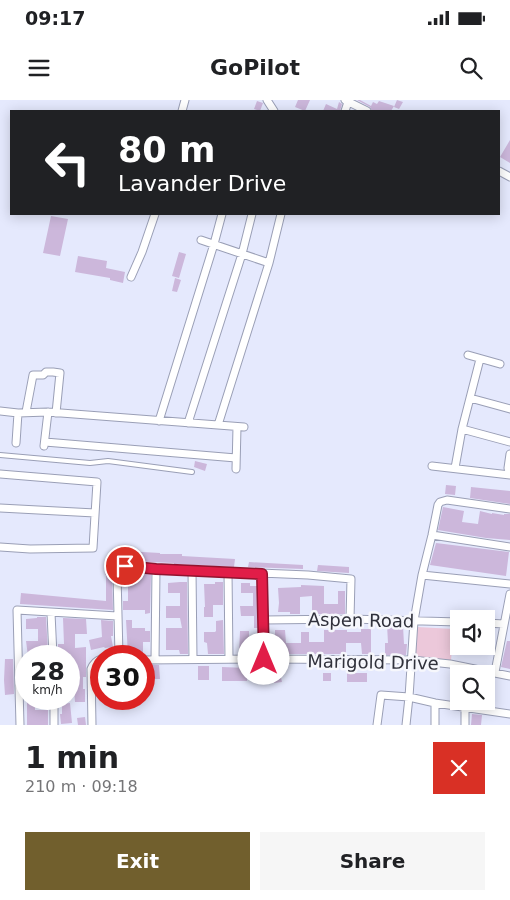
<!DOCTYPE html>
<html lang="en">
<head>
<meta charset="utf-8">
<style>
  :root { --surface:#fff; --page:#f6f6f6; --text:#202124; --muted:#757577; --accent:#715f2d }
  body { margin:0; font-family:"DejaVu Sans",sans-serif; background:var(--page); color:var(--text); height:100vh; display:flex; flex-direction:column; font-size:19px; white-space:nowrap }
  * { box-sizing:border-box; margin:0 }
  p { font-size:16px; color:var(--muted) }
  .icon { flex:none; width:28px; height:28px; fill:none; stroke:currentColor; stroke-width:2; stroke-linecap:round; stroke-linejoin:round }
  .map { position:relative; height:625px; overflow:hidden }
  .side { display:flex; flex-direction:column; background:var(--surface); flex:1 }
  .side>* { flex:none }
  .hud { position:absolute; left:10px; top:10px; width:490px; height:105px; border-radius:0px; box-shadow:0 2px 12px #0003; background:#202124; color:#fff; overflow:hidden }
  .controls { position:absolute; left:450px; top:510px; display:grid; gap:10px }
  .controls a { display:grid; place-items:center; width:45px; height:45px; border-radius:0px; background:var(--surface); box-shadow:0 2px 12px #0003; font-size:25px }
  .speed { position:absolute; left:15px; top:545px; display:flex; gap:10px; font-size:25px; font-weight:700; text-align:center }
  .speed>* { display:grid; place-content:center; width:65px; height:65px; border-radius:50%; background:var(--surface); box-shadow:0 2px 12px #0003; line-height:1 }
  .speed small { font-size:12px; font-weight:400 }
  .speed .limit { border:8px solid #d22; background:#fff; color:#111 }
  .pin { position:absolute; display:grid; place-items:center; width:42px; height:42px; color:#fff; margin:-21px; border:2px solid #fff; border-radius:50%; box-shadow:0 1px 5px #0007 }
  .me { position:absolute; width:55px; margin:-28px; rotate:0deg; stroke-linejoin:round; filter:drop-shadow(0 0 4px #0008) }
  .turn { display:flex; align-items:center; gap:18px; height:105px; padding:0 25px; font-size:22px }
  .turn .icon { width:65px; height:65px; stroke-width:2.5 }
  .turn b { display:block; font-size:35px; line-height:42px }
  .round { display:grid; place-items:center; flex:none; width:52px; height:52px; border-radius:0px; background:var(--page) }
  .summary { display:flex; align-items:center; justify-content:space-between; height:85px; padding:0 25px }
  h1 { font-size:30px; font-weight:800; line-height:38px }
  .button { display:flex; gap:10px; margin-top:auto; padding:10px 25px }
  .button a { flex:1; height:58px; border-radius:0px; background:var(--accent); color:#fff; font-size:20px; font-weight:800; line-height:58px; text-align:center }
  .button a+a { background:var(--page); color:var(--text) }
  .status { display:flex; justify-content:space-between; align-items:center; height:35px; padding:0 25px; background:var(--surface); direction:ltr }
  .status svg { height:14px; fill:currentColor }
  header { display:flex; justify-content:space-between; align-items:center; height:65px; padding:0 25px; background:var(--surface); font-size:22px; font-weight:800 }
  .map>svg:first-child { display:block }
  .green { fill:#ecc8da }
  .building { fill:#ccb7db }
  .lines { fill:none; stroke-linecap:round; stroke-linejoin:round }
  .service-casing { stroke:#9a9fb6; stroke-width:6 }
  .minor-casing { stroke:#9a9fb6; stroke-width:9 }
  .service { stroke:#fff; stroke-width:4 }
  .minor { stroke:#fff; stroke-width:7 }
  .route-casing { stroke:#92132f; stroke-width:12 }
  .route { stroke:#e11d48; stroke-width:9 }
  .labels { text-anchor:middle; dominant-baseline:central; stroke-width:5; stroke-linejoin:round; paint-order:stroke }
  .street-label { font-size:18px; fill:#30313b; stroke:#f6f7fc }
</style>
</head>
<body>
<div class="status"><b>09:17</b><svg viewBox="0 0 49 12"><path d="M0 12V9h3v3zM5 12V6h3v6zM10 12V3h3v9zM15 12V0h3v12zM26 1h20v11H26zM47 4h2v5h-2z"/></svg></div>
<header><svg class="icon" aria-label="menu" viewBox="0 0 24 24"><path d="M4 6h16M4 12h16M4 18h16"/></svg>GoPilot<svg class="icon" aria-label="search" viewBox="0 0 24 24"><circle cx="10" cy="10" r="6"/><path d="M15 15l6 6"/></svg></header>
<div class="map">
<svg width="510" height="625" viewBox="0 0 510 625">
  <rect width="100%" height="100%" fill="#e5e9fd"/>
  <path class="green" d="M417,527L454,529L451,560L415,558Z
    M457,531H459V546H486V533H491V551L456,549Z"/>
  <path class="building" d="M298,0H310L305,11L295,7Z
    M357,0H360L371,6L373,2L377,4L379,1L394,6L391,11H372L370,7Z
    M397,0L403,2L399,9L394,7Z
    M257,1L263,3L260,11L254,9Z
    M339,2L342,4L340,11H323L326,4L337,9Z
    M510,40V63L500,57Z
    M51,116L68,119L60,156L43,153Z
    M179,152L186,154L179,178L172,176Z
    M78,156L107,161L106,168L125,172L123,183L110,180V178L75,172Z
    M175,178L181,180L177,192L172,191Z
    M195,361L207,364L205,371L194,367Z
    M446,385L456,386L455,395L445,394Z
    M471,387L510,391V404L470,398Z
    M443,407L464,411L462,422L478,424L480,411L492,414V413L504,415V414H510V440L486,438L438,430Z
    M436,443L509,452L506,476L430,465Z
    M125,451L160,453V454H182V456L235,459L234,467L174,464V463L125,461Z
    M249,462L303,465V469L248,467Z
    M114,463V468L112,474L113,510L20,504L21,493L106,501V475H105V464Z
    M318,465L349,467V473L317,471Z
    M140,473L151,474L150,513L145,514V510H123V501H128V475H140Z
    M180,482H187L188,554H180L179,550H166V528H182L180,518H166V506H180V493H168V483Z
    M215,482H223V505H213V517H204V507H205L204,484H215Z
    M241,483H250V486H257L258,528H254V516H241L240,506H253V493H241Z
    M301,485L324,486V504H338V491H345V514H312V496L300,497V514H290V512H278L279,503L278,488L301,487Z
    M37,517H46L48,553H37V556H28L26,541H38V529H26V519L37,518Z
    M63,518L86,519L87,534H75V548L86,547V577H83V589H85V602H75L74,590L69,591V554H60V552H58V544H64Z
    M101,520L113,521V536H111L113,547L105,548L104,547L91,550L89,540L102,537Z
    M126,520H132V528H145V531H150V542H143V554L128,555Z
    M223,520L224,554H208L207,543L204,542V532H215L216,531V521Z
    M387,525L403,526L404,544H407L406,555H385V543H388Z
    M361,529H371V554H362L361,543H346V554H275V530H285L286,543H301V532H309V542H324V530H347V532H361Z
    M240,531H249V544H258L259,554H239Z
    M507,541H510V569L501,567Z
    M5,559H13L14,594L5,595L4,580Z
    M148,565H159L160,579H148Z
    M198,566H209V580H198Z
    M222,567L247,568V581H222Z
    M280,573L282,582L274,583L273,574Z
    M323,573H331V581H323Z
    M347,573H367V582H347Z
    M27,599H35V610H48V625H27Z
    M119,599H137V605H118Z
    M70,603L72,623L61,624L60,614H62V604Z
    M472,614L482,615L481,625H471Z
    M85,617L86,625H78L77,618Z"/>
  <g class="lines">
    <defs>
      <path id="service" d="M0,355L90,363L108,361L192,372"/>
      <path id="minor" d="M267,0L274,11
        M345,0L367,11
        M182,11L185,0
        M345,11L348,2
        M499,71L510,77
        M201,140L269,163
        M131,177L142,152L155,114
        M468,255L500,264
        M470,298L510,309
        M0,311L18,313L48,312L244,327
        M26,312L33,275H43L46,272H53L60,273L56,313
        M159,321L214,144L222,114
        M188,323L242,154L252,114
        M218,325L269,163L281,114
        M462,329L510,342
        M45,342L236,358
        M16,343L18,313
        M44,346L48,312
        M510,354L508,368L510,375
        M432,366L510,375
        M455,368L462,329L480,259
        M236,369L237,327
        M0,374L97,382L93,448L30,449L0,447
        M0,408L95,413
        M432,435L510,447
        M192,470L193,559
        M228,472L229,559
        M262,473L264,559
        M422,475L510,484
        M51,513L53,556
        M264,520L350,519L459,522
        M486,523L504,524
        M119,556L117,474L119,469L125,466L156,469L308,475L351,479L350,519
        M144,560L264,559L412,560L450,564L510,576
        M155,560L156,469
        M495,572L510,494
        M20,625L17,510L117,516
        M54,625V599
        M92,625L91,569C93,564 95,561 101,559
        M377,625L381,595L409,597L435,603L510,614
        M406,625L409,597L414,521L422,475L432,435L438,405L440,402L447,400L510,409
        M435,625V603
        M465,625V607"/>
    </defs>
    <use href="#service" class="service-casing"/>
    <use href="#minor" class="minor-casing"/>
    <use href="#service" class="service"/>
    <use href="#minor" class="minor"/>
  </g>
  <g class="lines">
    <defs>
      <path id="route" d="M125,466L156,469L262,474L264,559"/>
    </defs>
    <use href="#route" class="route-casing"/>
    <use href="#route" class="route"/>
  </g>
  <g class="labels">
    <g class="street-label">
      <text transform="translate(361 520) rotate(1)">Aspen Road</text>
      <text transform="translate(373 562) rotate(1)">Marigold Drive</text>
    </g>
  </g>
</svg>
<div class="controls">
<a><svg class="icon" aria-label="sound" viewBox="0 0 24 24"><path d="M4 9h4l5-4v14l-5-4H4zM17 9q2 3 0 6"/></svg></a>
<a><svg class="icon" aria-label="search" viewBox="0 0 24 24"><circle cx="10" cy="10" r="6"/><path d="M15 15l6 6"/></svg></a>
</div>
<div class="speed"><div>28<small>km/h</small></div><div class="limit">30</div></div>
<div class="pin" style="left:125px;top:466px;background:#d93025"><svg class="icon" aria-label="arrive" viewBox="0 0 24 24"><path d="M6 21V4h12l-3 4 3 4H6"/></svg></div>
<svg class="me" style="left:264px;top:559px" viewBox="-20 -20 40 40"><circle r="19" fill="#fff"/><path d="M0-13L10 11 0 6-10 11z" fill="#e11d48"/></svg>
<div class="hud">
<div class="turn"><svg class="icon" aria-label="left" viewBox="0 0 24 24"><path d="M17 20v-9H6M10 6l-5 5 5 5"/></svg><div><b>80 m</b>Lavander Drive</div></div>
</div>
</div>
<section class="side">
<div class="summary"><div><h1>1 min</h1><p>210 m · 09:18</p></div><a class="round" style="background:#d93025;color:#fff"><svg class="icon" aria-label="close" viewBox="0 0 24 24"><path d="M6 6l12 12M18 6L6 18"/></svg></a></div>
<div class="button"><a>Exit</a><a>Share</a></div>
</section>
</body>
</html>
